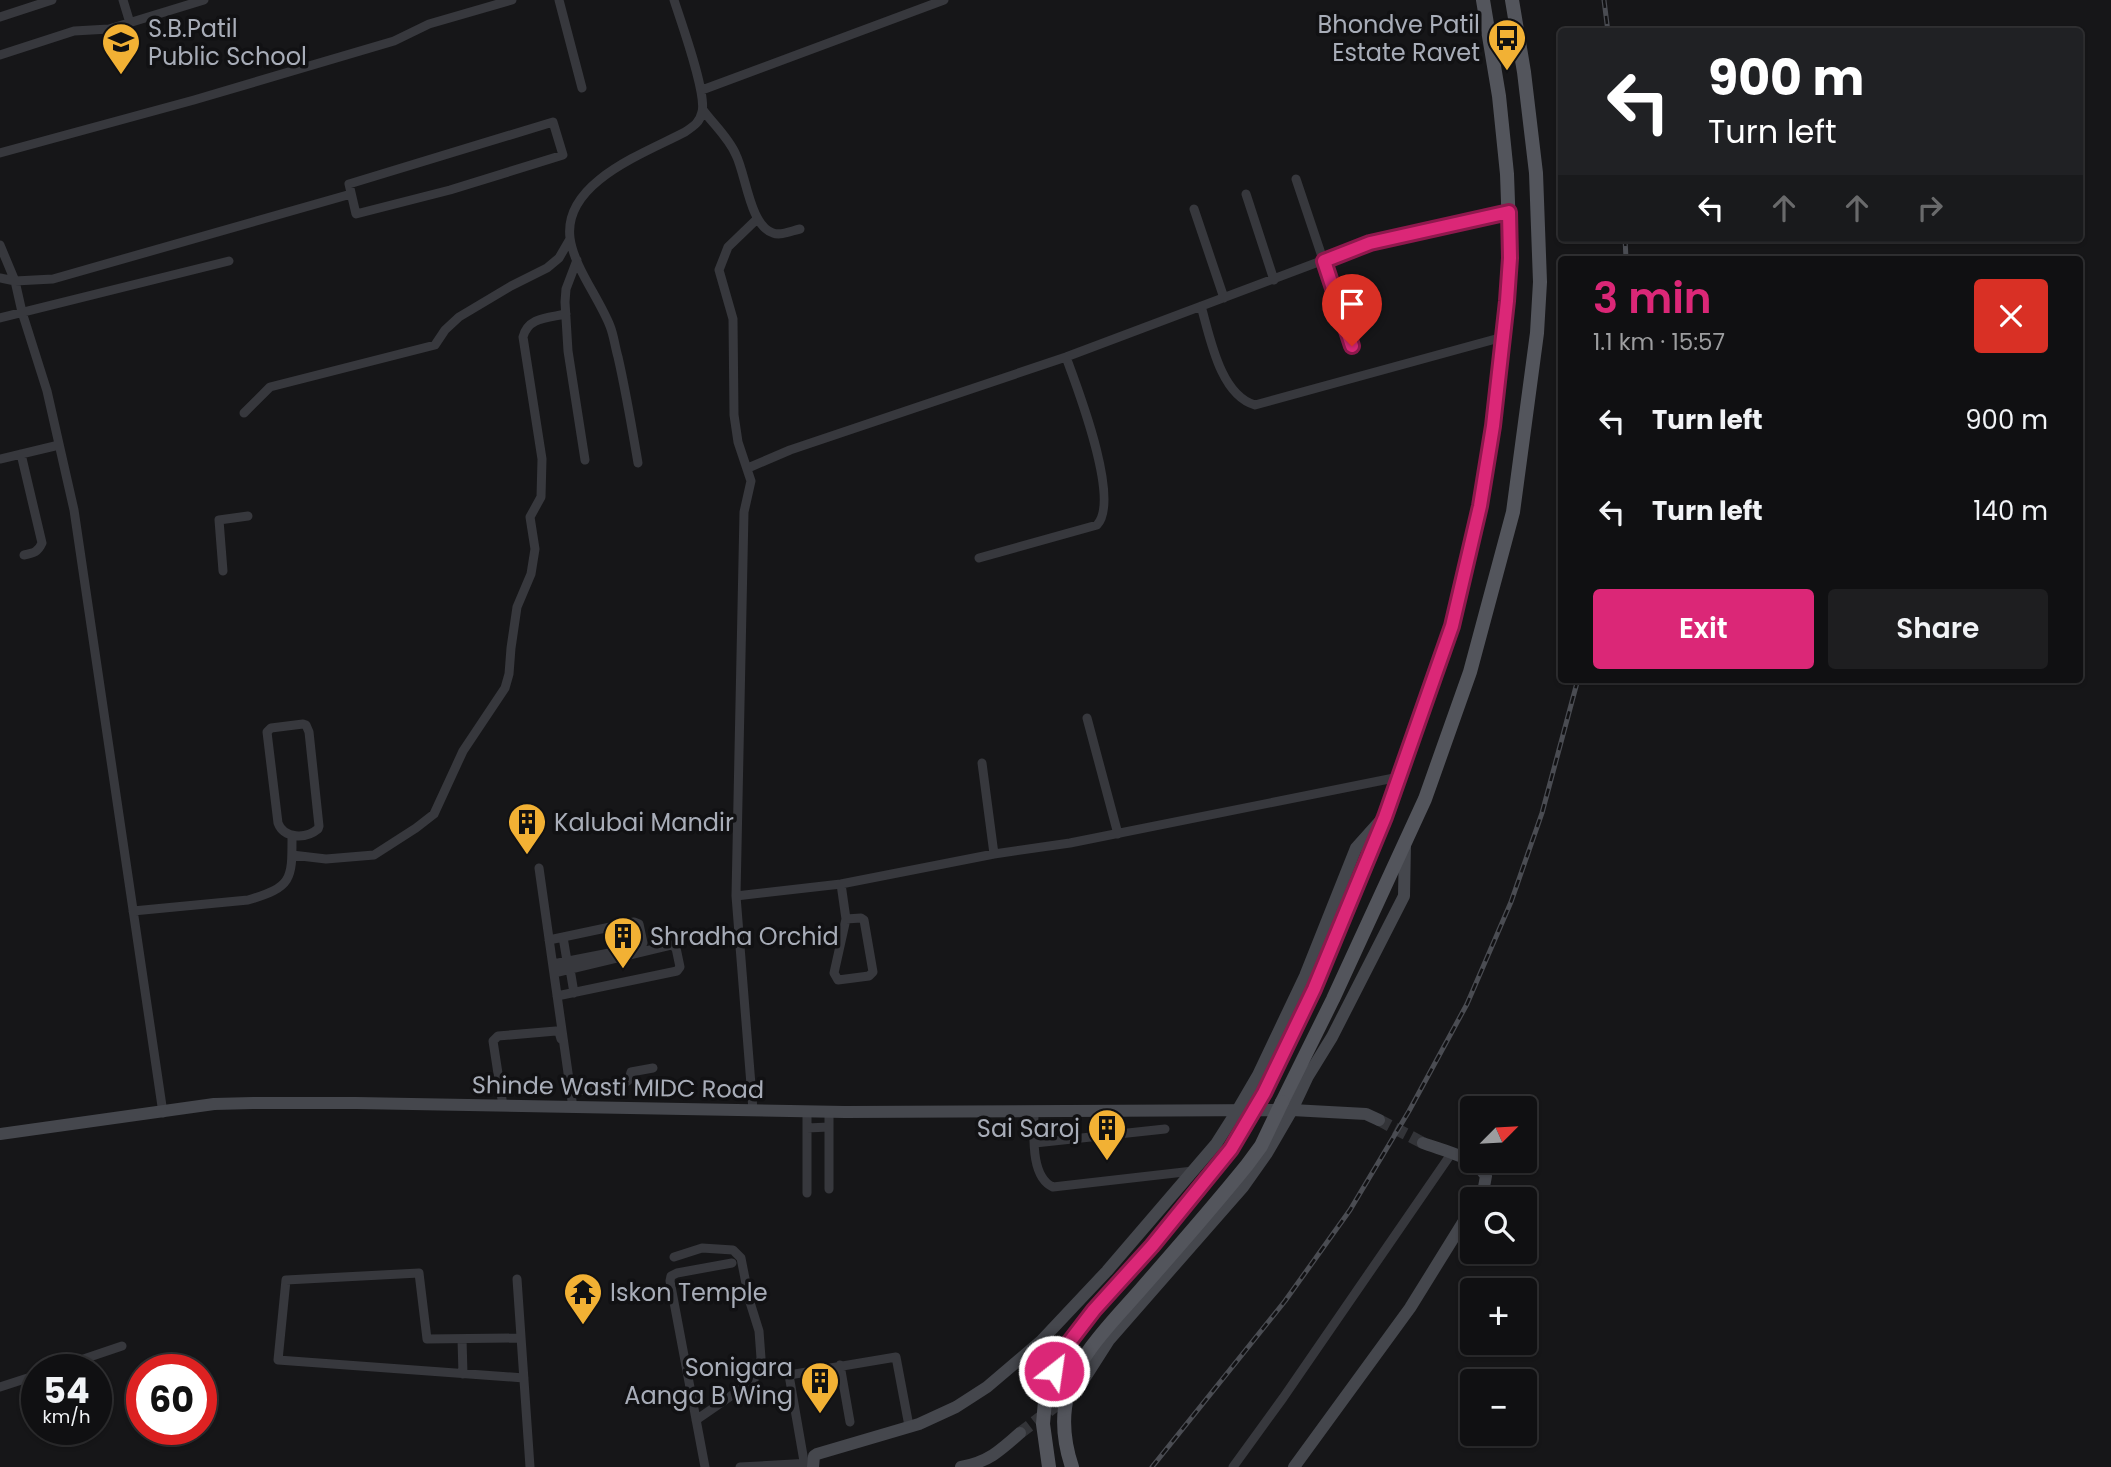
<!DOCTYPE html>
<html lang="en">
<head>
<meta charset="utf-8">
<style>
  :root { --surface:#101012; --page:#1e1e20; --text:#f1f3f6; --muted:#9c9d9f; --line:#303032; --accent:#db2777 }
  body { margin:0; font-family:Poppins,sans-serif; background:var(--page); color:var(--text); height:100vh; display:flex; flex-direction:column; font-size:26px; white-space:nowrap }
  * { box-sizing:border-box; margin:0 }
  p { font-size:23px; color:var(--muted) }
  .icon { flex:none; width:38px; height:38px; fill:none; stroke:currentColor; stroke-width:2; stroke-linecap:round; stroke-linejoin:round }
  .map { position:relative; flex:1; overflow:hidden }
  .side { position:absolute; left:1558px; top:256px; width:525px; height:427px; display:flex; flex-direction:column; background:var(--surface); border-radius:7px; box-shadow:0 2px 5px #0004,0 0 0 2px var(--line) }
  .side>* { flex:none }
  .hud { position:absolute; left:1558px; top:28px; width:525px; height:214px; border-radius:7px; box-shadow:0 2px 5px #0004,0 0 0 2px var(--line); background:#202124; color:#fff; overflow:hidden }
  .needle { width:46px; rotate:66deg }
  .tools { position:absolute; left:1460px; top:1096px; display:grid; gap:14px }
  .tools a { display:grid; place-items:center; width:77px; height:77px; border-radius:7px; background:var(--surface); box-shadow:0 2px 5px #0004,0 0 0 2px var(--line); font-size:35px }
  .speed { position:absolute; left:21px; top:1354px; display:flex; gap:14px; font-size:35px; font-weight:700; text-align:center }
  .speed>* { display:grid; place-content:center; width:91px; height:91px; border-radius:50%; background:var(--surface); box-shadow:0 2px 5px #0004,0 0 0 2px var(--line); line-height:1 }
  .speed small { font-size:18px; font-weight:400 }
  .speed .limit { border:10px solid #d22; background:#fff; color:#111 }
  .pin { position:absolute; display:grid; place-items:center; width:60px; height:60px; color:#fff; margin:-72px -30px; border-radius:50% 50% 50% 0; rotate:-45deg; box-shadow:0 0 7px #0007 }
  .pin .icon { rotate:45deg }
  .me { position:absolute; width:77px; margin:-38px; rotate:30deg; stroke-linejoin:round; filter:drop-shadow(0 0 5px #0008) }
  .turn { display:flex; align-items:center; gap:24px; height:147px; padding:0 35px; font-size:32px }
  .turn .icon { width:91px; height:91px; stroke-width:2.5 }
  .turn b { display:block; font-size:49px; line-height:60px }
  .lanes { display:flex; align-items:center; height:66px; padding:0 35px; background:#0003; justify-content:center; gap:35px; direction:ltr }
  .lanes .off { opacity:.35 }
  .round { display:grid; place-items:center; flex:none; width:74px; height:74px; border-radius:7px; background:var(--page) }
  .overview { display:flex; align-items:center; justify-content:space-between; height:119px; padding:0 35px }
  h1 { font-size:42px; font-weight:600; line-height:52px; color:var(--accent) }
  .cta { display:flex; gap:14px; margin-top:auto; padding:14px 35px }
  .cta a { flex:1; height:80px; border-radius:7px; background:var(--accent); color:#fff; font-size:28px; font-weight:600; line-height:80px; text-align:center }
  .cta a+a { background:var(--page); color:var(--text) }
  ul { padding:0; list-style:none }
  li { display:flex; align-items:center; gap:21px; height:91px; padding:0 35px }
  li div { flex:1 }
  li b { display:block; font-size:26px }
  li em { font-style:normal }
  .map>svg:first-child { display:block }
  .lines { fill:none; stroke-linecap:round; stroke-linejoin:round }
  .secondary-tunnel { stroke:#333438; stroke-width:12; stroke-dasharray:12 6; stroke-linecap:butt }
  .street { stroke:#37383d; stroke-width:9 }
  .secondary { stroke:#45474d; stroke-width:12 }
  .primary { stroke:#53555c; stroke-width:14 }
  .rail-casing { stroke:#4a4c52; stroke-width:5 }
  .rail { stroke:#111113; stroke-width:2.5; stroke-dasharray:8; stroke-linecap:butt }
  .primary-bridge { stroke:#53555c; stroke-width:14 }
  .route-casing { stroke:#8e194d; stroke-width:18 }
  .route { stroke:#db2777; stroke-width:12 }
  .labels { text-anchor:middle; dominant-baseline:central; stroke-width:7; stroke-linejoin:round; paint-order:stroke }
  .poi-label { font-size:24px; fill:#a8adb8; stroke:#111113; text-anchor:start }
  .street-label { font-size:24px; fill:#a8adb8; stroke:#111113 }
</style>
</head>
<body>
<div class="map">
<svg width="2111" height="1467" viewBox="0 0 2111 1467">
  <rect width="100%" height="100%" fill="#161618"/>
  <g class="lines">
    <path class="secondary-tunnel" d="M1379,1120L1423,1143
      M1020,1433L1071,1394"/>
    <path class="street" d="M123,0L130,23
      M559,0L582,88
      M0,17L52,0
      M0,55L74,31L109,29L204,0
      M702,90L944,0
      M703,110C714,125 729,138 736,155C746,175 750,226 773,233C781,236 791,231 800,229
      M553,122L563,155L450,190L356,214L349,184Z
      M0,153L194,100L394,41L429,24L512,0
      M1296,179L1352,346
      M1246,194L1274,280
      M1194,209L1224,298
      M0,245L15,281L22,312L47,391L74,510L163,1113
      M577,260L566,289L565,302L568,351L585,460
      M0,278L15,281L53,279L351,194
      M1201,306C1210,337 1220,395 1255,405L1503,337
      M0,318L229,261
      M244,413L270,387L435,345L445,330L459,317L511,286L547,268L559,258L570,239
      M21,454L42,543C38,552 34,553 24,555
      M0,459L59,445
      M638,463C632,428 626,392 618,357C615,347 614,336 610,326C599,298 574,267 570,238C563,182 645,153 685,132C694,126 700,122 702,112C707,93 681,22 674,0
      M748,468L790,450L1066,357L1369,243L1509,212
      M979,558L1097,525C1121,500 1077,387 1066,357
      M223,571L219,520L248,516
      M1087,718L1118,834
      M303,724L306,725L309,732L319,826L318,829C306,839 284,839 278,823L267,732L271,728Z
      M982,763L994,854
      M292,855L326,859L374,855L416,828L434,814L463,751L505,688L509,674L511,648L517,607L531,574L535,549L530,517L541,497L542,459L523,337C528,317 548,318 566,314
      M539,868L573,1108
      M841,884L846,919L834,973L838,980L869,976L873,972L864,920L861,918L846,919
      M736,896L841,884L994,854L1070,843L1399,777
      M133,911L248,900C293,887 292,879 292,836
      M563,937L567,961
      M549,940L634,922L639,924L643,943L640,947L553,964
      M570,969L574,993
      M554,973L671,945L676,948L680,967L677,971L557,996
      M571,1092L625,1083L629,1080L631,1072L653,1068
      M503,1106L493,1041L498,1036L556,1031L559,1032L561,1039
      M753,1110L736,896L744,512L751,481L738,442L734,415L733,319L719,270L728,247L757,219
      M1034,1112C1034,1134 1030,1177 1053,1187L1193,1171
      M807,1128L829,1127
      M1035,1143L1165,1129
      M829,1189V1112
      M807,1193V1111
      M674,1257L702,1248L733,1250L741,1258L749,1299L759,1331L761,1358L754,1380L696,1420
      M517,1279L530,1467
      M521,1338L427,1339L419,1273L286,1280L278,1360L524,1378
      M462,1339L463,1374
      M840,1365L850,1422
      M51,1370L122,1346
      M0,1387L37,1375
      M705,1467L670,1281L671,1276L677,1273L732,1263
      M740,1467L811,1463
      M805,1467L789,1375L896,1357L909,1426
      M1233,1467L1283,1398L1451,1154"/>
    <path class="secondary" d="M0,1134L214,1104L253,1103H356L845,1112L1292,1110L1366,1114L1379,1120
      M1423,1143C1444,1151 1473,1156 1486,1176L1484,1187L1477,1199
      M1079,1387L1109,1340L1243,1187L1267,1153L1292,1110L1308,1076L1332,1037L1404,896L1405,844
      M813,1467L814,1456L817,1454L919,1424L956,1407L987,1387L1041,1341L1107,1271L1216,1144L1237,1111L1258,1075L1305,976L1356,848L1381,820
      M961,1467C988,1462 1000,1451 1020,1433
      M1294,1467L1410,1308L1472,1208"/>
    <path class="primary" d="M1264,1093L1314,989L1385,817L1452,626L1480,506L1494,426L1507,301L1510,258L1507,174L1499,96L1483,0
      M1282,1102L1333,999L1425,799L1470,672L1513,512L1537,333L1540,282L1536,173L1524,72L1512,0"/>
    <defs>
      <path id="rail" d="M1604,0L1608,32
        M1625,238L1626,259
        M1152,1467L1285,1301L1350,1210L1409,1111L1467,1004L1511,902L1542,813L1578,679"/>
    </defs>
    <use href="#rail" class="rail-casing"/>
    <use href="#rail" class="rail"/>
    <path class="primary-bridge" d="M1049,1467L1043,1424L1046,1389L1061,1353L1094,1310L1198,1192L1231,1149L1264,1093
      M1072,1467C1064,1443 1061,1418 1068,1393C1077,1355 1117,1317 1142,1288C1178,1247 1213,1207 1247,1165L1261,1146L1282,1102"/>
  </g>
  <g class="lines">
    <defs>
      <path id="route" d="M1054,1371L1061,1353L1094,1310L1152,1246L1231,1149L1264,1093L1314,989L1385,817L1452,626L1480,506L1493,426L1507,301L1510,258L1509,212L1370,243L1324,261L1352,346"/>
    </defs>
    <use href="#route" class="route-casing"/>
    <use href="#route" class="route"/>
  </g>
  <defs>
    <symbol id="bus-pin" viewBox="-11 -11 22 30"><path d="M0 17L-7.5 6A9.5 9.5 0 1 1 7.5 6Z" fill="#f2b134" stroke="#111113"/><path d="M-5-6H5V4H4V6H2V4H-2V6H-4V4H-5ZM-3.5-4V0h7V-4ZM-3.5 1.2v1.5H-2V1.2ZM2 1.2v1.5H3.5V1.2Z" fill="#111"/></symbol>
    <symbol id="school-pin" viewBox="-11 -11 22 30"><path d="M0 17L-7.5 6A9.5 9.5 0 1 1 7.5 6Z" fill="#f2b134" stroke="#111113"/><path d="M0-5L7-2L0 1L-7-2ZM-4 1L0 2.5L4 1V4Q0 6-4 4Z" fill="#111"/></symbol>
    <symbol id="building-pin" viewBox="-11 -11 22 30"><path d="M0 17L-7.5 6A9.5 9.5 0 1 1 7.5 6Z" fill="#f2b134" stroke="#111113"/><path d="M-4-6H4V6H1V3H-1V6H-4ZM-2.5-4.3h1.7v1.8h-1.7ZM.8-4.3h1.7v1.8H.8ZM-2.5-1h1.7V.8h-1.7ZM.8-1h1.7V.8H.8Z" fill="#111"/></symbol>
    <symbol id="temple-pin" viewBox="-11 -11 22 30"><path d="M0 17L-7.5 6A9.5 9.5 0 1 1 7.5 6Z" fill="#f2b134" stroke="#111113"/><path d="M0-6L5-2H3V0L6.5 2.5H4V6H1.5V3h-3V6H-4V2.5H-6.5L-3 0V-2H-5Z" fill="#111"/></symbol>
  </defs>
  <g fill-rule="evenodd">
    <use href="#bus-pin" x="1485" y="16" width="44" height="60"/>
    <use href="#school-pin" x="99" y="20" width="44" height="60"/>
    <use href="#building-pin" x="505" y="800" width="44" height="60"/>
    <use href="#building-pin" x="601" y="914" width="44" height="60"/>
    <use href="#building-pin" x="1085" y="1106" width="44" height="60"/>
    <use href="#temple-pin" x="561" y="1270" width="44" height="60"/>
    <use href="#building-pin" x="798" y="1359" width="44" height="60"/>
  </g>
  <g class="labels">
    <g class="poi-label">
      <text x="1480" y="24" text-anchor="end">Bhondve Patil<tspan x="1480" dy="28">Estate Ravet</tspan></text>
      <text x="148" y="28">S.B.Patil<tspan x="148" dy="28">Public School</tspan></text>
      <text x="554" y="822">Kalubai Mandir</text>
      <text x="650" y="936">Shradha Orchid</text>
      <text x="1080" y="1128" text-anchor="end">Sai Saroj</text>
      <text x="610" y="1292">Iskon Temple</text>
      <text x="793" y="1367" text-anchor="end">Sonigara<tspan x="793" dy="28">Aanga B Wing</tspan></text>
    </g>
    <g class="street-label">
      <text transform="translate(618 1087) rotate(1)">Shinde Wasti MIDC Road</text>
    </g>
  </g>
</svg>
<div class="tools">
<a><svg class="needle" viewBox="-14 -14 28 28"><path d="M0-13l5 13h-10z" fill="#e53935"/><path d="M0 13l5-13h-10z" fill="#9c9d9f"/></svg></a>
<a><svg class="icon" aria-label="search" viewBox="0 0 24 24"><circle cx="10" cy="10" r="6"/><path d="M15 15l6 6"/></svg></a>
<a>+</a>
<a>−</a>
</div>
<div class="speed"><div>54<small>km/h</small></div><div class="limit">60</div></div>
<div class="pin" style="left:1352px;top:346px;background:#d93025"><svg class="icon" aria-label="arrive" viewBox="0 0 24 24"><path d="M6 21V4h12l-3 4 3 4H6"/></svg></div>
<svg class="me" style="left:1054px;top:1371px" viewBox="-20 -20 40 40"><circle r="17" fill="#db2777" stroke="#fff" stroke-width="3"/><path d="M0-11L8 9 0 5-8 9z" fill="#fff"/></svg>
<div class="hud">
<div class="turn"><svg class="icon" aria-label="left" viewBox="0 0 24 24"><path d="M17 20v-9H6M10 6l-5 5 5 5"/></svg><div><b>900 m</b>Turn left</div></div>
<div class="lanes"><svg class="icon" aria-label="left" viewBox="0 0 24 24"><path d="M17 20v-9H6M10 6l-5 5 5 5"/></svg><svg class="icon off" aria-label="ahead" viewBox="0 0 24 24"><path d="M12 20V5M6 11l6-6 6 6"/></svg><svg class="icon off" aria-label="ahead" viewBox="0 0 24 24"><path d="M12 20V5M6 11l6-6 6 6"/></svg><svg class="icon off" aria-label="right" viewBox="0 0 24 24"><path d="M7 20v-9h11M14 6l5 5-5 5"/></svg></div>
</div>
<section class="side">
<div class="overview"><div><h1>3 min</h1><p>1.1 km · 15:57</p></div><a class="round" style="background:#d93025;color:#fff"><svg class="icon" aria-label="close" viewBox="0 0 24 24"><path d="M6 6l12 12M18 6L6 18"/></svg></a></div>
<ul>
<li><svg class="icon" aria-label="left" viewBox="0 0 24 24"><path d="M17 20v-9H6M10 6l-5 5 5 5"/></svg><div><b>Turn left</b></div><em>900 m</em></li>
<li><svg class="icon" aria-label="left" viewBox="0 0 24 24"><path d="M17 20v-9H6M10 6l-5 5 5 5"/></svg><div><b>Turn left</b></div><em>140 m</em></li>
</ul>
<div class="cta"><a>Exit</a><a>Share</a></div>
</section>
</div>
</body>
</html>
